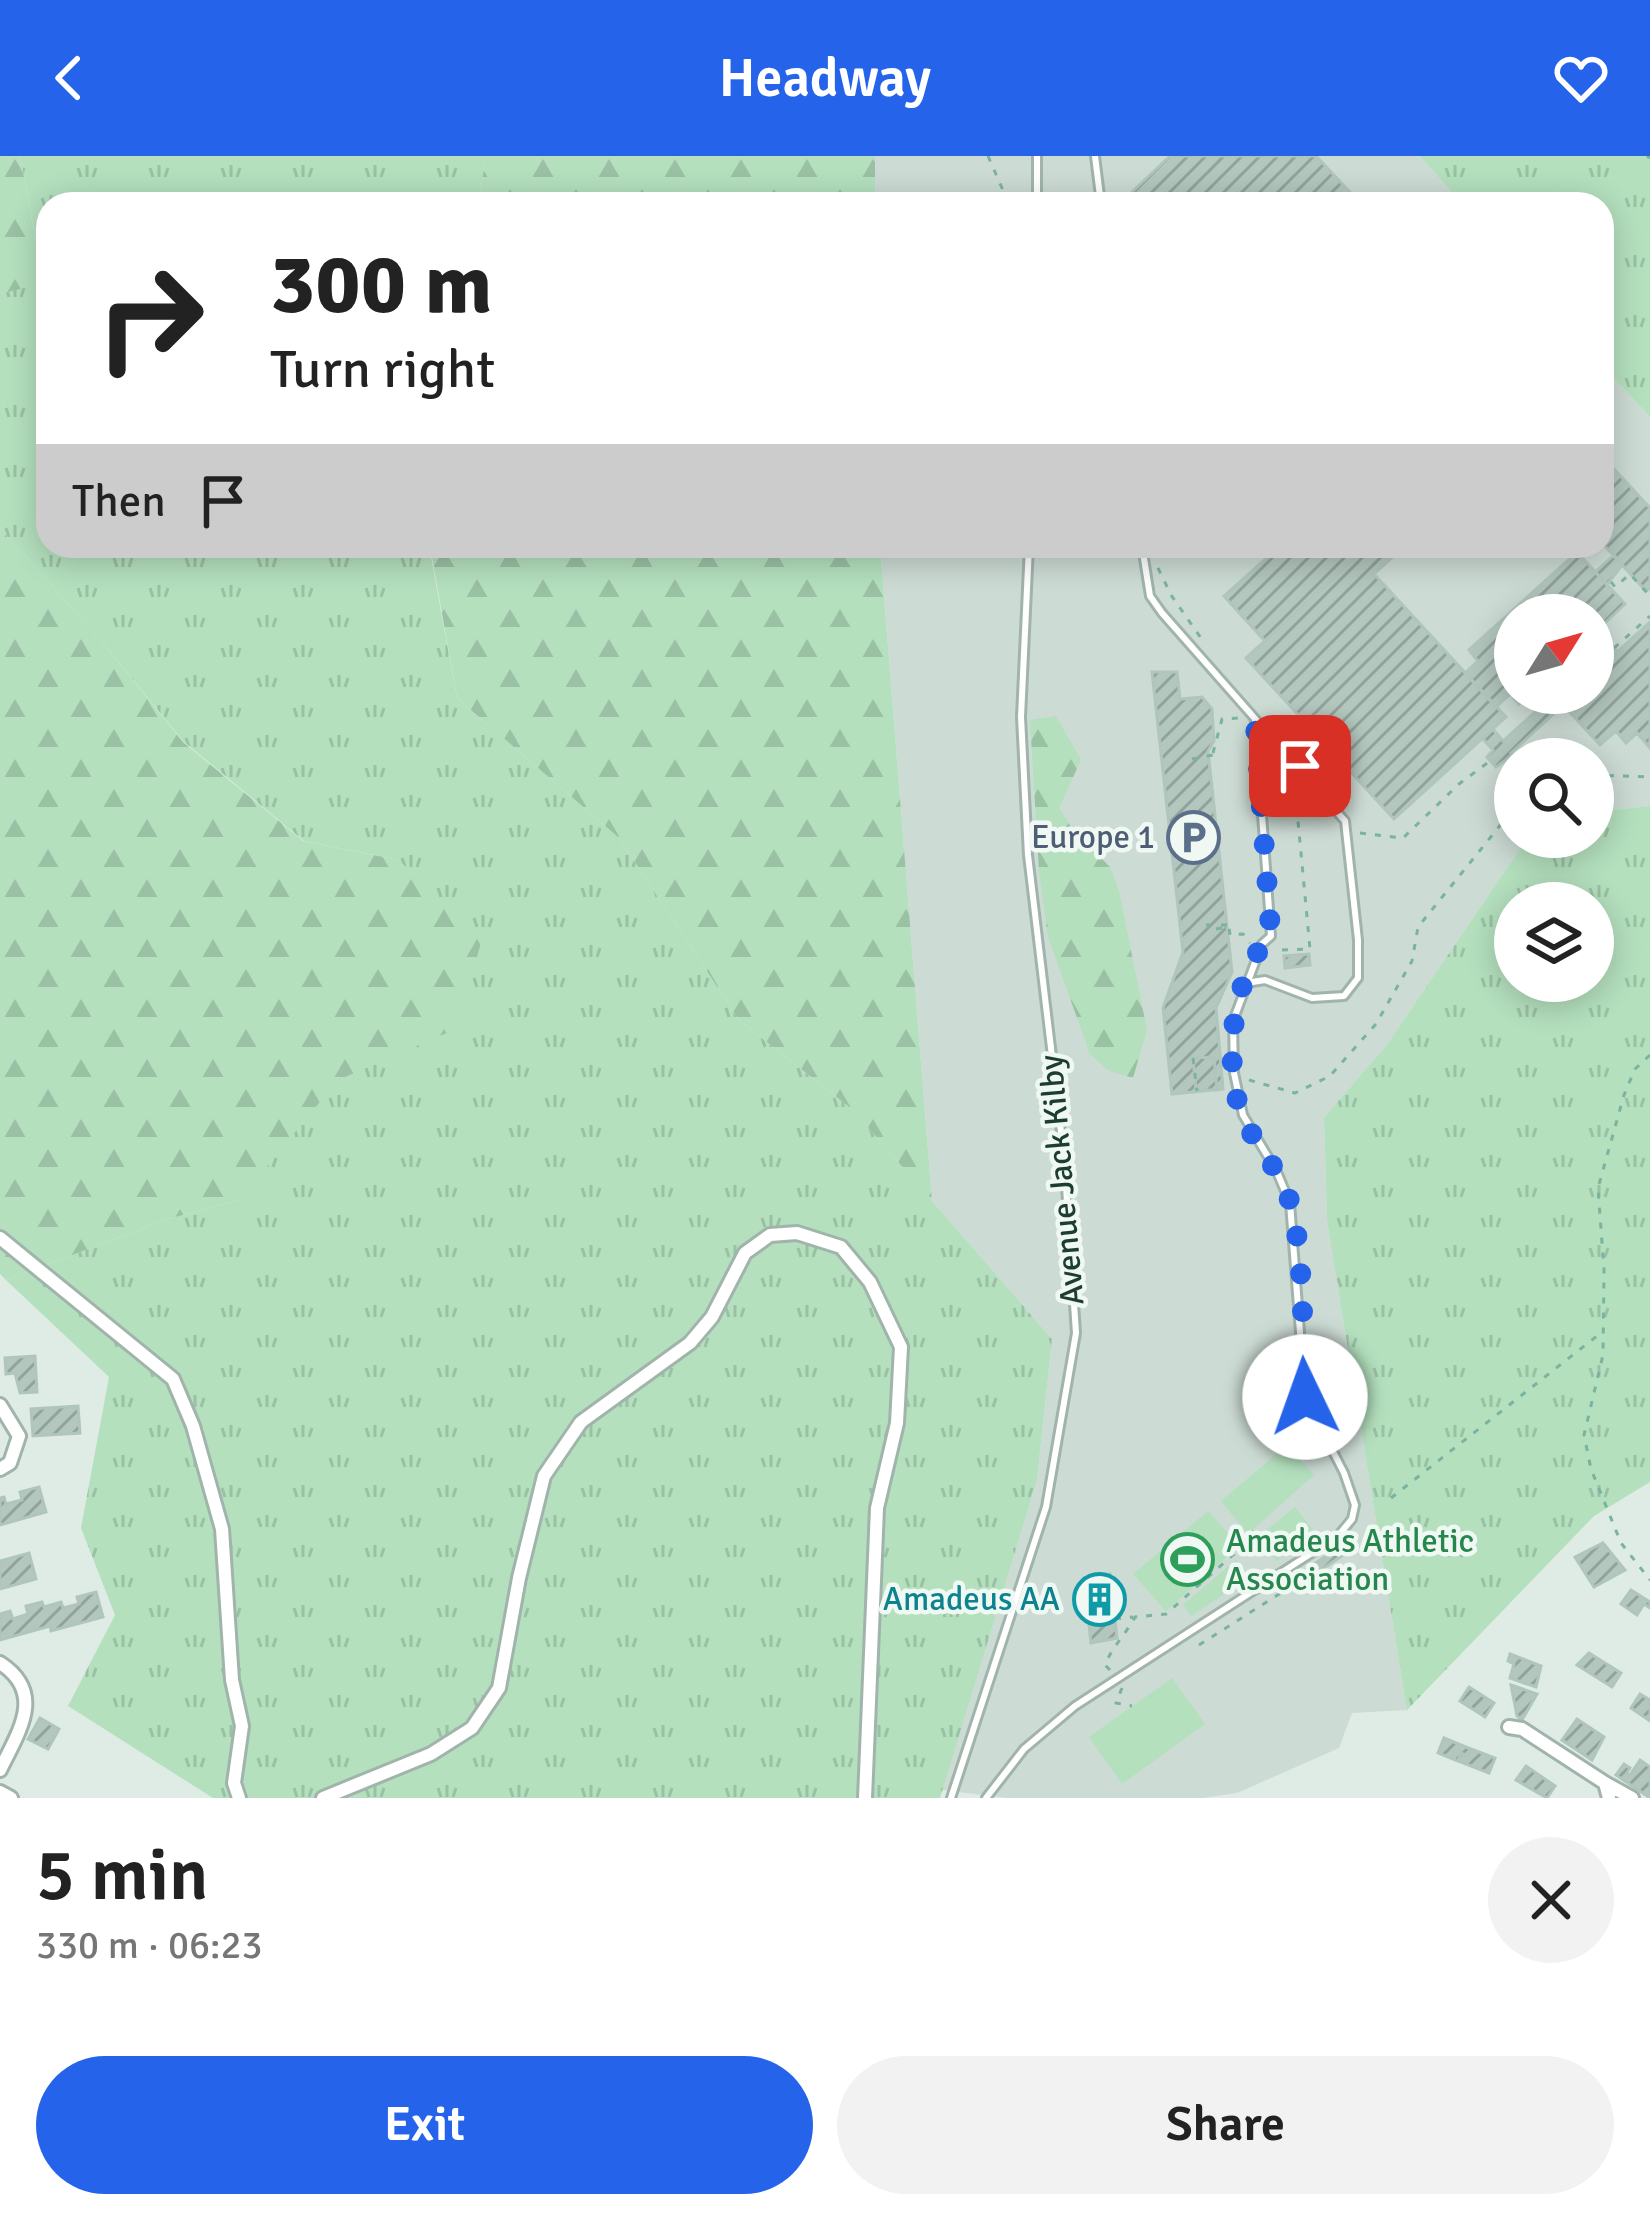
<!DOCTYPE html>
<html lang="en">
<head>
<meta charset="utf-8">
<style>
  :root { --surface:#fff; --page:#f2f2f2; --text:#222; --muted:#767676; --accent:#2563eb }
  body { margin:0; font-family:Signika,sans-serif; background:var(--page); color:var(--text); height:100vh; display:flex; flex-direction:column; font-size:45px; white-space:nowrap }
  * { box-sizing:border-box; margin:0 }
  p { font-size:39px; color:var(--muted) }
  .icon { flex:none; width:66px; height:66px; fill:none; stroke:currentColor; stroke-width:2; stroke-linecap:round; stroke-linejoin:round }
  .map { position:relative; height:1642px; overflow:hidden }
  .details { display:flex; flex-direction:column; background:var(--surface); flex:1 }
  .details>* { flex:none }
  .guide { position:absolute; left:36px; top:36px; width:1578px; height:366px; border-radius:36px; box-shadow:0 6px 30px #0003; background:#fff; color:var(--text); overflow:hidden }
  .needle { width:78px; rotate:53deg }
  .controls { position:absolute; left:1494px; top:438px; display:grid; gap:24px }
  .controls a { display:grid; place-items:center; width:120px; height:120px; border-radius:50%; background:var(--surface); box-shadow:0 6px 30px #0003; font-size:60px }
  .pin { position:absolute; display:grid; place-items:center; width:102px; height:102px; color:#fff; margin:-51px; border-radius:24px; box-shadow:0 6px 18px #0006 }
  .me { position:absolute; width:132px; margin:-66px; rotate:357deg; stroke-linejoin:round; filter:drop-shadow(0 0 9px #0008) }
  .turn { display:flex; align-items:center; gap:42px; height:252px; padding:0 36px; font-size:54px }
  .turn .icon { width:156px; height:156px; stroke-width:2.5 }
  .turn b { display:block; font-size:84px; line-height:102px }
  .then { display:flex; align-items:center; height:114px; padding:0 36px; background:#0003; gap:24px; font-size:45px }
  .round { display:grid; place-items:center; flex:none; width:126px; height:126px; border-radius:63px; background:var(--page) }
  .overview { display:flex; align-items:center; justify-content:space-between; height:204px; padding:0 36px }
  h1 { font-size:72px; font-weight:600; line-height:90px }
  .cta { display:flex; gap:24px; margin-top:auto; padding:24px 36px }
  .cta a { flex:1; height:138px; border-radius:72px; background:var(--accent); color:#fff; font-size:48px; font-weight:600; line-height:138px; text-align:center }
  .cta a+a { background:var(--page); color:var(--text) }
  header { display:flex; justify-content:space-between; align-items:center; height:156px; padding:0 36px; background:var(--accent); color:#fff; font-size:54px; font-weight:600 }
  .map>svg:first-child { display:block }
  .built { fill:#ccdbd4; fill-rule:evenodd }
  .grass { fill:url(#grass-tufts); fill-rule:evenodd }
  .forest { fill:url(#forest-firs) }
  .pitch { fill:#b4e0be }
  .building { fill:url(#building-hatch); stroke:#b0c6bc; stroke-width:3 }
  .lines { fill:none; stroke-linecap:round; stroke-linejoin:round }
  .service-casing { stroke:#a0b4ac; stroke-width:12 }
  .minor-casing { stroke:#a0b4ac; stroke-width:18 }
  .path { stroke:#7ab39f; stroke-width:3; stroke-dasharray:6 9; stroke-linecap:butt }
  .service { stroke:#fff; stroke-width:6 }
  .minor { stroke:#fff; stroke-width:12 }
  .route { stroke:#2563eb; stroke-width:21; stroke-dasharray:0 37.8 }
  .labels { text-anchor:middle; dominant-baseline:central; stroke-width:9; stroke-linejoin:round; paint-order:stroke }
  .service-label { font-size:33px; fill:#4e5e75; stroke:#eff8f3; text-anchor:end }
  .street-label { font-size:33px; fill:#1d3d33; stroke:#eff8f3 }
  .leisure-label { font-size:33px; fill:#27864d; stroke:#eff8f3; text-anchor:start }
  .culture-label { font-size:33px; fill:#0d838f; stroke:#eff8f3; text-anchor:end }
</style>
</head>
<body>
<header><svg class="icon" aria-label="back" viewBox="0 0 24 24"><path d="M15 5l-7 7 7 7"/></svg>Headway<svg class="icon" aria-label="heart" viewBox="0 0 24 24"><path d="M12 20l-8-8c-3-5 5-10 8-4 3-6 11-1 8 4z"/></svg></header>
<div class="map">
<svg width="1650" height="1642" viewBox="0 0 1650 1642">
  <defs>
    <pattern id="grass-tufts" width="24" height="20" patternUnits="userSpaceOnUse" patternTransform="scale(3)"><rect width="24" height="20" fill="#b4e0be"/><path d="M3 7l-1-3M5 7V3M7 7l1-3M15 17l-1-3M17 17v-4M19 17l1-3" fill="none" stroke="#9ac1a4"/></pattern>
    <pattern id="forest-firs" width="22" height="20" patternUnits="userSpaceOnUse" patternTransform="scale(3)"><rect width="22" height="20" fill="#b4e0be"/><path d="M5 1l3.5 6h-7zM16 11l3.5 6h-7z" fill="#9ac1a4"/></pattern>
    <pattern id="building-hatch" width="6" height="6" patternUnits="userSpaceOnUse" patternTransform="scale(3)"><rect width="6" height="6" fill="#b3c7be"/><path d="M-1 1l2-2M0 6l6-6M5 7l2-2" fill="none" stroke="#91a39b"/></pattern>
  </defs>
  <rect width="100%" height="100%" fill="#deece5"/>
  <path class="built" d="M875,0H1420L1462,48H875Z
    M1602,209L1650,261V650L1593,656V603H1515V681H1528L1386,890L1324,963L1327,1065L1407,1554L1352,1557L1339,1592L1237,1637L1203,1642H1007L942,1634L1037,1324L1052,1183L932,1045L880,390H1602ZM1515,459H1593V537H1515Z"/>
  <path class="grass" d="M20,0H486L478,48H48V390H429L457,542L619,682L739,864L853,954L1052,1183L1037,1324L940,1642H213L68,1550L115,1459L81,1372L109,1221L6,1124L168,1063L239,1044L338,923L455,873L399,704L304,685L183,585L103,487L0,372V138L44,126Z
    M1420,0H1650V261L1602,209V48H1462Z
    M1650,650V1326L1594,1360L1407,1554L1327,1065L1324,962L1386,890L1528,681H1593V656ZM1515,747H1593V825H1515Z"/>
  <path class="forest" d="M0,0H20L44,127L0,138Z
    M486,0H875V48H478Z
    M0,372L103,487L183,586L303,685L399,704L481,787L456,873L338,924L239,1044L168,1063L6,1124L0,1118Z
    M430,390H880L932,1045L853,954L739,864L619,682L457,542Z
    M1056,560L1081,604L1059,652L1073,674L1110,711L1119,735L1147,874L1133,922L1109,915L1090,898L1048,781L1039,716L1030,564Z"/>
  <path class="pitch" d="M1287,1289L1314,1319L1248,1378L1221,1345Z
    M1295,1351L1314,1375L1277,1405L1258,1381Z
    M1208,1355L1239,1390L1166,1455L1133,1418Z
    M1236,1404L1247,1423L1191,1460L1183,1449Z
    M1172,1522L1205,1568L1122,1628L1089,1581Z"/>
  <path class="building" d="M1170,0H1316L1361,48H1142L1132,36Z
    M1602,300L1650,352V432L1646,435L1602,387Z
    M1265,390H1368L1265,485L1224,440L1272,397Z
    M1368,390H1387L1395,399L1374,418L1506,561L1394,663L1246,502Z
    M1577,396L1625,448L1593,478V459H1515V537H1530L1519,548L1510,538L1496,551L1465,517L1478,505L1469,494Z
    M1614,399L1622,409L1607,429L1595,416Z
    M1650,466V592L1637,577L1626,587L1616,575L1600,589L1566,552L1576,543L1571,538L1593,537V518Z
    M1610,487L1618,496L1593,518V496L1597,500Z
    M1152,516H1177L1180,543L1202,541L1212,553L1214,585L1208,595L1232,816L1216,852L1223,933L1172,938L1163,852L1183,796Z
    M1556,537H1572L1573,540L1511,597L1513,599L1496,611L1487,601L1493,594L1483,583L1493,573L1503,585Z
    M1309,798L1310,809L1285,812L1284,800Z
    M1214,901L1217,934H1196L1193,902Z
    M35,1200L37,1236L20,1237L15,1217L6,1218L5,1202Z
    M78,1250L80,1277L33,1280L31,1253Z
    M39,1331L46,1356L0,1369V1342L4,1341L6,1348L22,1344L20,1336Z
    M1603,1387L1625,1414L1594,1431L1575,1401Z
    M1338,1392L1343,1399L1291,1434L1286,1427Z
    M29,1397L36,1423L0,1433V1405Z
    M1110,1418L1117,1482L1091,1487L1084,1422Z
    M1631,1434L1650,1446V1452L1644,1448L1637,1459L1621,1448Z
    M96,1436L103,1461L51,1475L50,1470L0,1484V1458L10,1455L13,1463L28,1458L26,1450L42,1446L44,1451L61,1446L63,1452L79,1448L77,1441Z
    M1589,1497L1621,1517L1612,1531L1577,1509Z
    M1510,1498L1541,1510L1536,1531L1510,1522L1514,1508L1508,1505Z
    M1511,1529L1537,1538L1522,1564L1517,1560Z
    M1469,1531L1494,1547L1485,1561L1460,1545Z
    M1640,1538L1650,1544V1565L1631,1552Z
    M40,1562L59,1573L48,1593L28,1583Z
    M1577,1563L1604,1581L1592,1604L1562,1584Z
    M1444,1582L1471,1593L1468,1600L1461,1597L1458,1605L1438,1597Z
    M1471,1593L1495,1602L1489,1617L1458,1605L1461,1597L1468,1600Z
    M1640,1604L1650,1611V1642L1616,1619L1624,1608L1630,1612L1627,1617L1630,1619Z
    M1526,1610L1555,1630L1547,1642L1516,1624Z"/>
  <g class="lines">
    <defs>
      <path id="service" d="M1037,0V48
        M1095,0L1101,48
        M1142,390L1150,440L1162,457L1345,665L1358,784V822L1344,840L1312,842L1265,824L1246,827
        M951,1642L1046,1351L1076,1177L1064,1001L1028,699L1021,561L1029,390
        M986,1642L1024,1593L1075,1550L1338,1380L1352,1363L1355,1349L1344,1317L1305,1241L1290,1047L1277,1016L1243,959L1234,917L1233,865L1262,788L1271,780L1255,564"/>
      <path id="minor" d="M0,1082L173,1223L193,1270L222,1373L232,1524L242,1570L234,1627L239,1642
        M0,1249L19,1280L10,1307L0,1313
        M0,1507C46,1537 19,1575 0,1614
        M1509,1571L1522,1573L1605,1627L1609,1642
        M1605,1627L1632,1642
        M0,1636L11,1642
        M323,1642L431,1598L472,1572L499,1532L519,1422L544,1320L581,1266L690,1187L712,1161L745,1097L770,1079L797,1077L841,1091L870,1126L901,1191L897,1267L877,1352L865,1642"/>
    </defs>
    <use href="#service" class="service-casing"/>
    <use href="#minor" class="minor-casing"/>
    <path class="path" d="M988,0L1009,48
      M1647,0L1650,2
      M1157,402L1158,390
      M1158,412L1171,439L1203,485
      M1611,426L1615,431L1630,418L1650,440
      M1614,492L1650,460
      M1213,597L1222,563L1238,562
      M1192,603L1213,599
      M1311,606L1328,591L1349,651
      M1593,619L1650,621
      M1360,677L1403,682L1459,628L1490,605
      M1206,769H1229
      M1216,773L1229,771L1230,779L1243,778L1250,787
      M1282,794L1310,793L1296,644L1309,643
      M1650,899L1635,913L1624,939L1598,1032L1604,1114L1603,1199L1584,1279L1591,1313L1621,1387L1650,1424
      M1193,902L1197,935
      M1249,924L1295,937L1330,920L1376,868L1412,805L1418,771L1515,651
      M1391,1342L1602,1176
      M1115,1463L1133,1461
      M1199,1489L1284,1435L1281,1430
      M1110,1514L1105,1509C1112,1491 1126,1478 1135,1461L1166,1458L1242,1391L1257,1370
      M1122,1532L1116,1547L1132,1550"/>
    <use href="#service" class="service"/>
    <use href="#minor" class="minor"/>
  </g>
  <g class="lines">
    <path class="route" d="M1300,610L1255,564L1271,780C1232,817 1223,908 1241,956C1253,988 1281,1013 1290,1046C1305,1098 1302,1185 1305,1241"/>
  </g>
  <defs>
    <symbol id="parking-ring" viewBox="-11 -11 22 22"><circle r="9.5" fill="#eff8f3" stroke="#5c6f8a" stroke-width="1.5"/><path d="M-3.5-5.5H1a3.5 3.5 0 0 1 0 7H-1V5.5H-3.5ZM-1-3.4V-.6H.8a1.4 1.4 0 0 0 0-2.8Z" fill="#5c6f8a"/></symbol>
    <symbol id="stadium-ring" viewBox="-11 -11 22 22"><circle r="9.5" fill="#eff8f3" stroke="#2e9e5b" stroke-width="1.5"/><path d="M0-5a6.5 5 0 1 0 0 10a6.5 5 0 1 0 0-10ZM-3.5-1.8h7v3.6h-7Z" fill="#2e9e5b"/></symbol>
    <symbol id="building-ring" viewBox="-11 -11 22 22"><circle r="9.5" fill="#eff8f3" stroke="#0f9aa8" stroke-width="1.5"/><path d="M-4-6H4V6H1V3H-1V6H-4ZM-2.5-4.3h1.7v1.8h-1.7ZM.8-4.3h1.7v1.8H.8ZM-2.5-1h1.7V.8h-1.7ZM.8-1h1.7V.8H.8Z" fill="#0f9aa8"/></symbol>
  </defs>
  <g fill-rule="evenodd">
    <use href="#parking-ring" x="1164" y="652" width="59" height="59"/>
    <use href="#stadium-ring" x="1158" y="1374" width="59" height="59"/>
    <use href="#building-ring" x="1070" y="1414" width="59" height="59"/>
  </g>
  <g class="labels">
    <g class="service-label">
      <text x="1155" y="681">Europe 1</text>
    </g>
    <g class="street-label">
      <text transform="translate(1062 1024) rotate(-95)">Avenue Jack Kilby</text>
    </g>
    <g class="leisure-label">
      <text x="1226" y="1385">Amadeus Athletic<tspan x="1226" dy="38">Association</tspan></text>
    </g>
    <g class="culture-label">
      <text x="1060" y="1443">Amadeus AA</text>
    </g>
  </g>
</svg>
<div class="controls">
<a><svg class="needle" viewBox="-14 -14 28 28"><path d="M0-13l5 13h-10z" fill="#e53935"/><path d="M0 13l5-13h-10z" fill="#767676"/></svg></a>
<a><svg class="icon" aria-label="search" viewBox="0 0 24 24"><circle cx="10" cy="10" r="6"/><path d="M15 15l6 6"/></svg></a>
<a><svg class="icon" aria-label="layers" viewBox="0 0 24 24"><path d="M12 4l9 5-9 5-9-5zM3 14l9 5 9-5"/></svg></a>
</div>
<div class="pin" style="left:1300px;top:610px;background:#d93025"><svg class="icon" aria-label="arrive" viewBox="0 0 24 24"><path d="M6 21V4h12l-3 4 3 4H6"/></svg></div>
<svg class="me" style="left:1305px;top:1241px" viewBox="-20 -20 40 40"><circle r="19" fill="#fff"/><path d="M0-13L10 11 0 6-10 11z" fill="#2563eb"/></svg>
<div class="guide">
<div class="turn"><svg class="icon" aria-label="right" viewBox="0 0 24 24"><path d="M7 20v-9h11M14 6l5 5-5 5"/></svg><div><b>300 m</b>Turn right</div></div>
<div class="then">Then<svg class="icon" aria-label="arrive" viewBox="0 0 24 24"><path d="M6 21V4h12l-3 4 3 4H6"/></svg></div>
</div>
</div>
<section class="details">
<div class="overview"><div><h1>5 min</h1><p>330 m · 06:23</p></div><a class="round"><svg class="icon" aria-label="close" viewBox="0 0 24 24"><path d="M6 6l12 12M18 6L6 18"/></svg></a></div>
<div class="cta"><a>Exit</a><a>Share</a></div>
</section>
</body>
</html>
